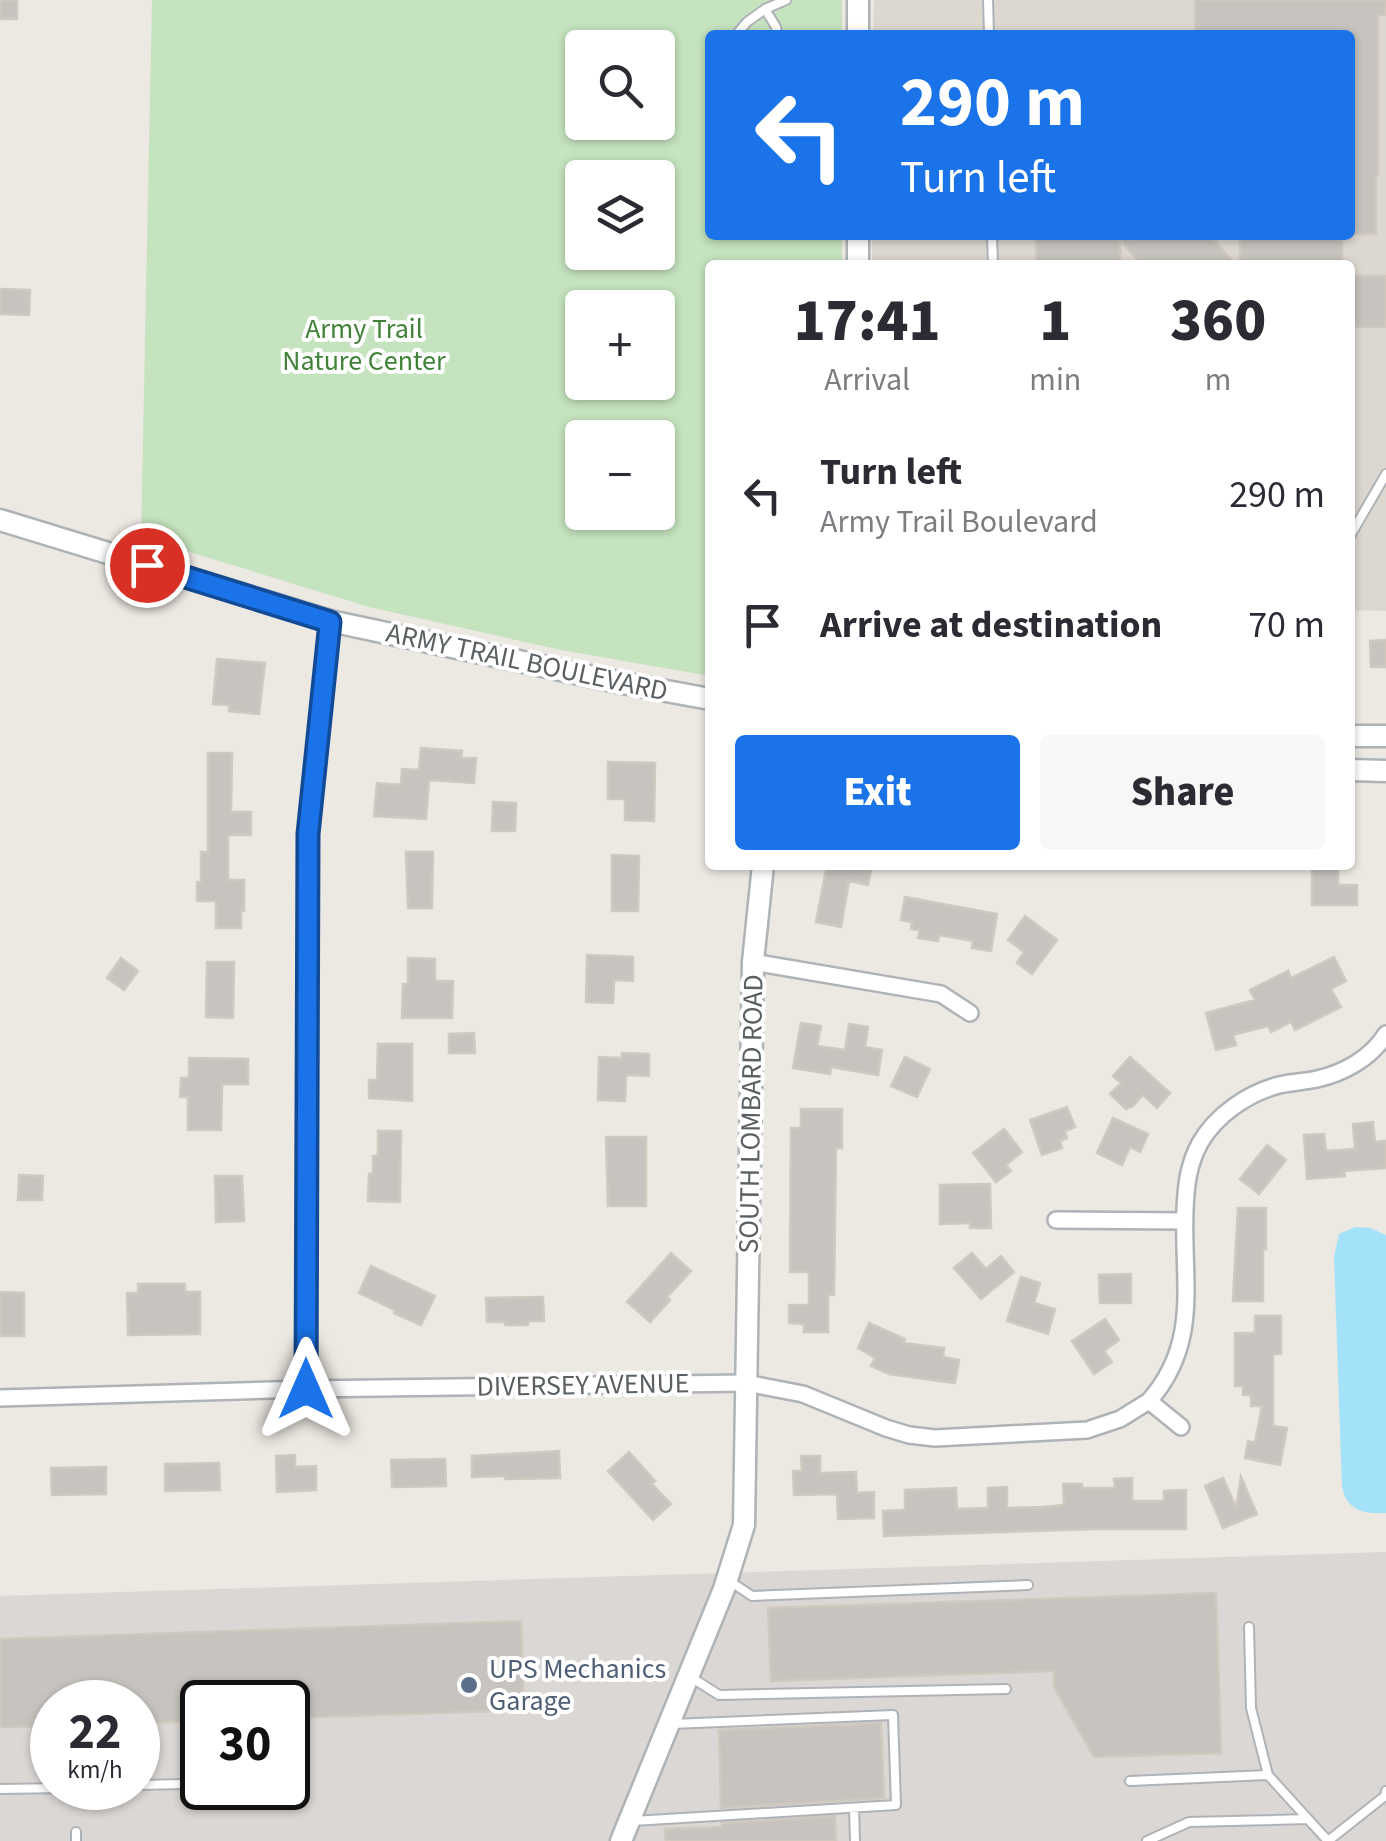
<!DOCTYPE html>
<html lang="en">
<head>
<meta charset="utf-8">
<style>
  :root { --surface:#fff; --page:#f7f7f7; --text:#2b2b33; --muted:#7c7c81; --accent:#1a73e8 }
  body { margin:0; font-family:"Source Sans 3",sans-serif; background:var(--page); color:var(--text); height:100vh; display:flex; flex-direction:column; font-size:38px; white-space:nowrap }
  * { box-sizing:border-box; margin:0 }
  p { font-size:32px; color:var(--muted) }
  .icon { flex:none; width:55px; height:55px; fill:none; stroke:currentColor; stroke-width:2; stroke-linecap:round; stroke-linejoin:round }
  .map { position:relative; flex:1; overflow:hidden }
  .panel { position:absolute; left:705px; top:260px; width:650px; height:610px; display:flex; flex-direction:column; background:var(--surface); border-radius:10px; box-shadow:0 2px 8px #0004 }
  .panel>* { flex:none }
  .guide { position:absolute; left:705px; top:30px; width:650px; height:210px; border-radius:10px; box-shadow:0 2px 8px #0004; background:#1a73e8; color:#fff; overflow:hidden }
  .buttons { position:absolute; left:565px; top:30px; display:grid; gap:20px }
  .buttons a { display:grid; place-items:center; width:110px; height:110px; border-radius:10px; background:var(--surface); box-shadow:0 2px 8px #0004; font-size:50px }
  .speed { position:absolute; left:30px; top:1680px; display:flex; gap:20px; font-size:50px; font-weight:700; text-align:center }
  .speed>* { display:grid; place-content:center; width:130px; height:130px; border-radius:50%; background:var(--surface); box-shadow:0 2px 8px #0004; line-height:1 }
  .speed small { font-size:25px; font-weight:400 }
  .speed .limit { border:5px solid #111; border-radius:15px; background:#fff; color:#111 }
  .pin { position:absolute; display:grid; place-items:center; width:85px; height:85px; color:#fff; margin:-42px; border:5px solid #fff; border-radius:50%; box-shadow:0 2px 10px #0007 }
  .me { position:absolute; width:110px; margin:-55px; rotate:0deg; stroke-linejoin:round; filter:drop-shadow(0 0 8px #0008) }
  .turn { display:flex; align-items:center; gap:35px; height:210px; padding:0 30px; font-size:45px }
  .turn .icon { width:130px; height:130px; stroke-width:2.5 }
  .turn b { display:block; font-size:70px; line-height:85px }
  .eta { display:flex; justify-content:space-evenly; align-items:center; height:170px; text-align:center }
  .eta b { font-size:60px; font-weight:800; line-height:70px }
  .primary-button { display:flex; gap:20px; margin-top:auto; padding:20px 30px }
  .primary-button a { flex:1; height:115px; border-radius:10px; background:var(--accent); color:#fff; font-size:40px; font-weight:800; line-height:115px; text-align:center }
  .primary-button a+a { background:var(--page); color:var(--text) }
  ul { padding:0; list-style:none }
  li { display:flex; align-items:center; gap:30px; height:130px; padding:0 30px }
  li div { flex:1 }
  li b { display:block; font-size:38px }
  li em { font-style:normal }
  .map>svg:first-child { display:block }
  .industrial { fill:#dbd7d4; fill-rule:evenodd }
  .education { fill:#dcd8d0 }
  .green { fill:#c5e3bf; fill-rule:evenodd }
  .water { fill:#a4e2fa }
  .building { fill:#c7c3be; stroke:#d0c9c0; stroke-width:2.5 }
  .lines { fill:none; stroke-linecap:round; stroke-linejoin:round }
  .lane-casing { stroke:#afb3b7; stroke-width:12 }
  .street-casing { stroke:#afb3b7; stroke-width:20 }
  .secondary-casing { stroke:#aeb3b6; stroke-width:25 }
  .lane { stroke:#fff; stroke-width:8 }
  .street { stroke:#fff; stroke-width:15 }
  .secondary { stroke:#fff; stroke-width:20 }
  .route-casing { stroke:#114b97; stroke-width:25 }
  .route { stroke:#1a73e8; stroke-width:18 }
  .service-dot { fill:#5c6f8a; stroke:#fff; stroke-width:4 }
  .labels { text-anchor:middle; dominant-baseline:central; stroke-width:8; stroke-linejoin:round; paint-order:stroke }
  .park-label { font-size:28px; fill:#418239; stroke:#fff }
  .street-label { font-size:28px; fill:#5a5f62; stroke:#fff }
  .service-label { font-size:28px; fill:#4e5e75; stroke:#fff; text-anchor:start }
</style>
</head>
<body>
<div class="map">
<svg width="1386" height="1841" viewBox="0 0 1386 1841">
  <rect width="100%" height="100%" fill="#ece8e2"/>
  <path class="industrial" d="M1386,1552V1841H0V1596ZM52,1702H138V1788H52ZM202,1702H288V1788H202Z"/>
  <path class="education" d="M874,0H1386V611L1350,610V265H872V235H1350V35H873Z"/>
  <path class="green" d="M152,0H842V35H710V235H842V265H710V676L561,650L369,607L141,537ZM582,48H658V122H582ZM582,178H658V252H582ZM582,308H658V382H582ZM582,438H658V512H582Z"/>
  <path class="water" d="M1355,1227L1370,1228L1386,1235V1513C1364,1514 1347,1511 1342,1487L1334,1257L1339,1234Z"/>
  <path class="building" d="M0,0H17V19H0Z
    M1195,0H1386V15H1378V175H1376V234H1350V35H1195Z
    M1036,235H1210L1236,265H1142L1120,240L1121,265H1036Z
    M1240,235H1342V265H1240Z
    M1350,276H1386V327H1350Z
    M0,289L30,290L29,315L0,314Z
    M1386,640V667H1371L1370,641Z
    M217,659L265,663L259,714L229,711V705L213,704Z
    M421,748L462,751L461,758H476L474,783L429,780L426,819L374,816L377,783L401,785L402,769L419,770Z
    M208,753H232L231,812H251V835H228V880H244V911H241V928H216V901H197V882H201V852H208Z
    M608,762L655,763L654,821L625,820V799H608Z
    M493,802L516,803L515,831H492Z
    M406,852H433L432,908H408Z
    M612,855L639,856L638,911H612Z
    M827,865H872L868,885L849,881L841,927L816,922Z
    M1312,865H1338V885H1357V905H1312Z
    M905,897L997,914L991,951L972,948L973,941L939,935L938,941L918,938L920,930L911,929L912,922L901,920Z
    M1025,916L1057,940L1032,974L1017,963L1024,952L1008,940Z
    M587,955L633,957V981L614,980L613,1003L586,1002Z
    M1334,957L1346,981L1331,989L1341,1007L1295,1030L1291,1022L1271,1032L1268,1026L1233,1035L1236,1045L1216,1050L1206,1013L1255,1000L1250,990L1288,971L1291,978Z
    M121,958L138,971L124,990L107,978Z
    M408,958L435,959V981H453L452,1018H402L403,984H408Z
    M207,962H234L233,1018L206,1017Z
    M801,1023L821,1026L817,1046L845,1050L849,1024L868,1027L865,1047L882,1050L878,1075L831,1067L830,1074L793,1068Z
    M474,1033L475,1053H449V1034Z
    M378,1044H412V1101L369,1098V1080H377Z
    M622,1053L649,1054V1076L626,1075L625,1101L598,1100L599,1057L622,1058Z
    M905,1057L930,1069L917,1097L891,1086Z
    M1130,1057L1170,1093L1157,1108L1143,1095L1133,1106L1126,1109L1110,1094L1121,1083L1113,1076Z
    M189,1058L248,1059V1084H222L221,1130H188V1097H180L181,1078H189Z
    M1067,1107L1075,1127L1065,1131L1067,1138L1060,1141L1062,1148L1042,1155L1030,1120Z
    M801,1109H842V1148H836L834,1295H828V1332H804V1324L789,1323V1305H809V1272H790L791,1128H801Z
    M1113,1118L1148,1134L1140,1152L1130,1147L1122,1165L1097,1153Z
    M1373,1122L1375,1142L1386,1141V1168L1344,1171L1345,1176L1307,1179L1304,1135L1324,1134L1326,1151L1355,1149L1353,1124Z
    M1004,1129L1022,1152L1006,1165L1011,1171L996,1182L973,1153Z
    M378,1131H401L400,1202L368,1201L369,1174H373V1156H378Z
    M606,1137H646V1206H608Z
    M1267,1145L1286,1160L1259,1194L1240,1179Z
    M19,1175L43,1176L42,1200H18Z
    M215,1176H242L244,1221L216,1222Z
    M990,1184L991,1228H970V1223L940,1224V1185Z
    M1238,1208H1266V1249H1263V1301H1233Z
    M671,1253L691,1271L667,1297L670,1300L650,1322L627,1302Z
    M972,1253L986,1269L1001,1256L1014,1272L981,1299L954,1268Z
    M371,1266L435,1296L421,1325L394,1313L395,1310L359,1293Z
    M1131,1274V1303H1100L1099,1275Z
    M1021,1277L1040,1283L1034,1303L1055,1309L1048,1334L1007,1321Z
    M138,1284H185V1292H200V1334L128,1335L127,1293H138Z
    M0,1292L24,1293V1336H0Z
    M543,1297L544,1321H528V1325H505V1322H487L486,1298Z
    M1255,1316H1281V1354H1273V1426L1287,1428L1280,1465L1245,1458L1248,1441L1255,1443L1262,1406H1251V1395H1243V1386H1235V1333H1255Z
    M1105,1319L1119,1340L1104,1351L1112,1362L1094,1374L1072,1341Z
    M869,1323L905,1339L903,1343L944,1348L943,1357L959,1360L955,1383L889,1374L871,1366L875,1358L858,1348Z
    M559,1451L560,1478L505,1479V1476L472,1477V1456Z
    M629,1452L655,1481L652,1484L671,1504L653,1520L608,1471Z
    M295,1455V1467L316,1466V1490L277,1492L276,1456Z
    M801,1456H820V1473L856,1472L857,1493L874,1492V1518L838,1519L837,1494L794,1495L793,1471H802Z
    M445,1459L446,1486L392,1487L391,1460Z
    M219,1463L220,1490L165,1491V1464Z
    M106,1467V1494L52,1495L51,1468Z
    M1241,1477L1257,1514L1223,1528L1205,1486L1223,1478L1236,1507Z
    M1132,1478V1501H1164V1491L1186,1490V1529H1095L884,1536L883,1511L905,1510V1490L956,1488L957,1509L988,1508V1488L1007,1487V1508L1042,1507L1064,1505L1063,1484H1082V1488H1115L1114,1479Z
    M1216,1593L1221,1753L1094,1757L1054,1687V1671L771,1681L768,1608Z
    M521,1621L524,1710L288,1718V1702H202V1721L138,1723V1702H52V1726L0,1727V1639Z
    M881,1723L884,1798L721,1808L719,1730Z
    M835,1816L836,1841H666L665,1829L722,1827V1823Z"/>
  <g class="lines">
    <defs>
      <path id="lane" d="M988,0L989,35
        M765,9L786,0
        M736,35L747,22L765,9L776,27L777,35
        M992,235L993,265
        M1350,536L1386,474
        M731,1582L752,1596L1028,1585
        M1249,1627L1251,1708L1268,1775L1328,1841
        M689,1676L719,1695L1006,1689
        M1130,1781L1268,1775
        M138,1785L184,1784
        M0,1789L65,1788
        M854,1808L855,1841
        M633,1821L896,1805L893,1715L671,1724
        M76,1832V1841
        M1147,1841L1189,1822L1308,1819
        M1328,1841L1385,1796L1386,1791"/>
      <path id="street" d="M753,962L941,994L970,1013
        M1056,1220L1185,1221
        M305,1389L308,833L330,621
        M0,1398L305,1389L746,1383L803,1394L886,1428L909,1435L935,1438L1087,1430L1120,1419L1149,1401
        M1181,1427L1149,1401C1201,1342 1182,1281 1185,1210C1186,1186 1188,1165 1200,1143C1216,1115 1248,1093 1279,1085C1291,1082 1304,1082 1317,1079C1344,1073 1371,1058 1386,1034"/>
      <path id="secondary" d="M858,0V35
        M858,235V265
        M0,520L330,621L617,682L710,699
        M1350,736H1386
        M1350,770L1386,771
        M621,1841L724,1589L744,1525L753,962L763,865"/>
    </defs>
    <use href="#lane" class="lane-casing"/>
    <use href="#street" class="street-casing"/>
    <use href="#secondary" class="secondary-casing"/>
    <use href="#lane" class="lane"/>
    <use href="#street" class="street"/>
    <use href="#secondary" class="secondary"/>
  </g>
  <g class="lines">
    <defs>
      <path id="route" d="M147,565L330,622L308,834L306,1389"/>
    </defs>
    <use href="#route" class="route-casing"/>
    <use href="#route" class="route"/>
  </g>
  <circle class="service-dot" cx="469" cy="1685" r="10"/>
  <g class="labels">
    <g class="park-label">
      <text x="364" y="329">Army Trail<tspan x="364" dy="32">Nature Center</tspan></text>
    </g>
    <g class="street-label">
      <text transform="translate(527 662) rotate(12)">ARMY TRAIL BOULEVARD</text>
      <text transform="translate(751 1114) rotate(-89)">SOUTH LOMBARD ROAD</text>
      <text transform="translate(583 1385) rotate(-1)">DIVERSEY AVENUE</text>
    </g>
    <g class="service-label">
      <text x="489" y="1669">UPS Mechanics<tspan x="489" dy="32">Garage</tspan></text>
    </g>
  </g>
</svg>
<div class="buttons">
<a><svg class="icon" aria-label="search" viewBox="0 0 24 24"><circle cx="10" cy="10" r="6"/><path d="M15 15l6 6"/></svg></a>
<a><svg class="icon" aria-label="layers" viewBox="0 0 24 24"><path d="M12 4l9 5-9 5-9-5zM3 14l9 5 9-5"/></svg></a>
<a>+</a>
<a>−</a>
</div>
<div class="speed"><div>22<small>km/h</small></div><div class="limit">30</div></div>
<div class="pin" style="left:147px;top:565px;background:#d93025"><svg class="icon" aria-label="arrive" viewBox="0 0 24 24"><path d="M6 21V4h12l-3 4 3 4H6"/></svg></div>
<svg class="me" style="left:306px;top:1389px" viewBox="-20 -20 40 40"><path d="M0-17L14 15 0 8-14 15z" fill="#1a73e8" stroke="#fff" stroke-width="4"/></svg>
<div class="guide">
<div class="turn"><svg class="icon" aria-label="left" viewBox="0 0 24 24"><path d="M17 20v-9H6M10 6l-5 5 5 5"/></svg><div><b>290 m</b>Turn left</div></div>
</div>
<section class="panel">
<div class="eta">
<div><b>17:41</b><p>Arrival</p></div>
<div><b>1</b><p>min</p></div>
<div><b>360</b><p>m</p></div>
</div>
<ul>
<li><svg class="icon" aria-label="left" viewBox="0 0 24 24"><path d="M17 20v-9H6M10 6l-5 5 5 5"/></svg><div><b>Turn left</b><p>Army Trail Boulevard</p></div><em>290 m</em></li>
<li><svg class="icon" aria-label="arrive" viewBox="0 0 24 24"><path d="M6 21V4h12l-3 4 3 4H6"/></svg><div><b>Arrive at destination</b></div><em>70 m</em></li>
</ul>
<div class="primary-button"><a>Exit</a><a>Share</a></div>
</section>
</div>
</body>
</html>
